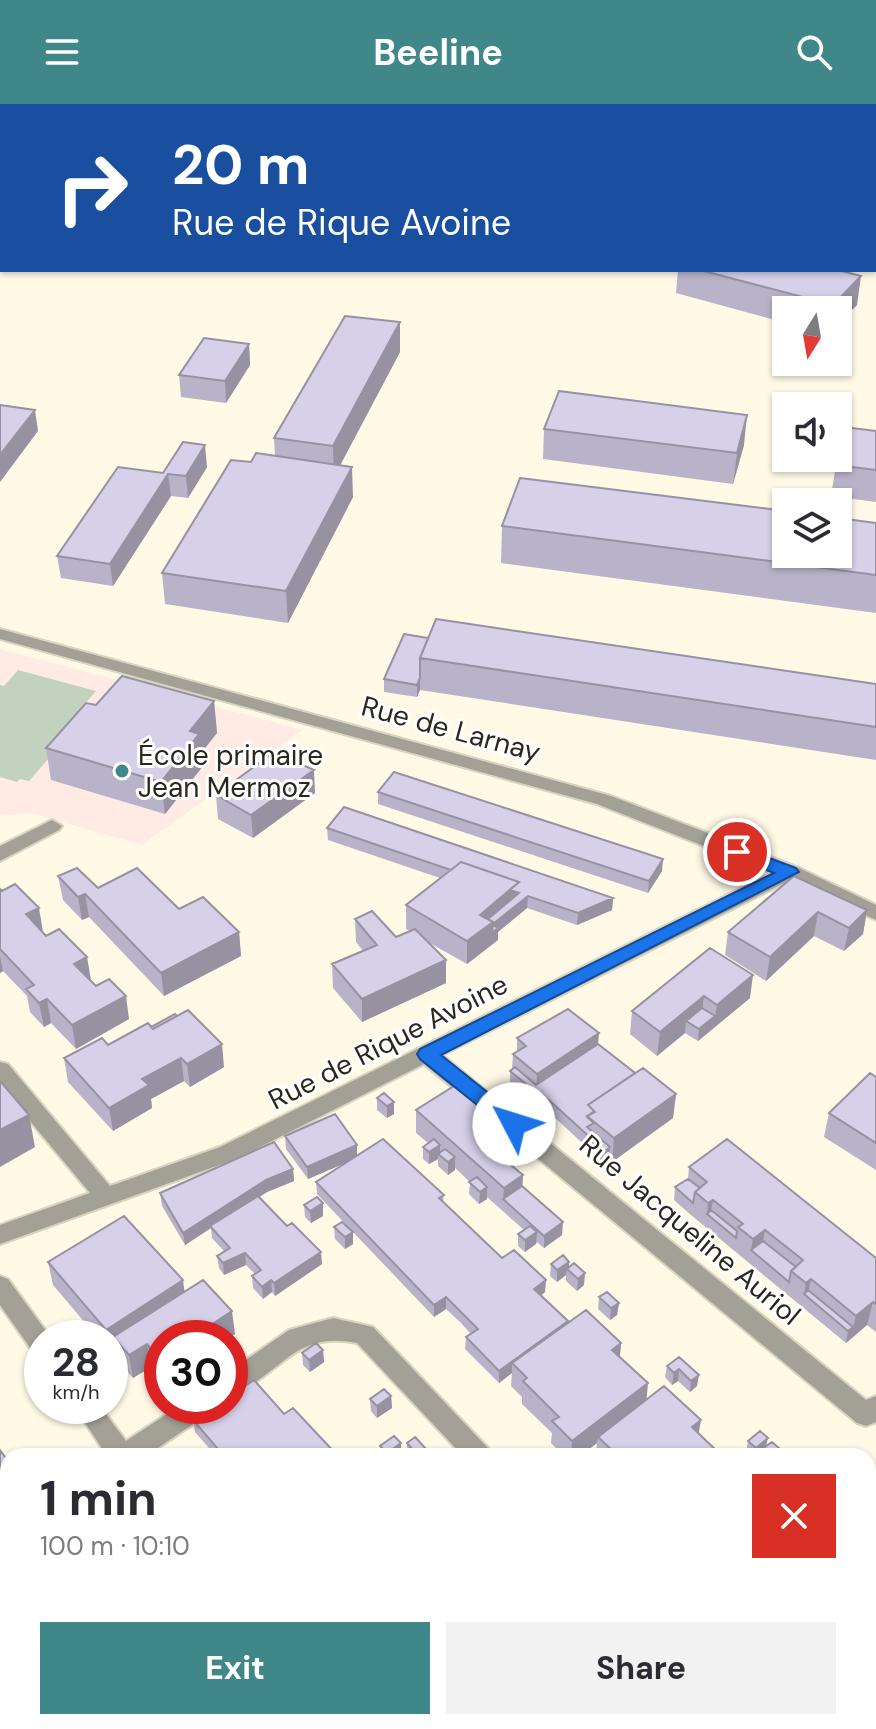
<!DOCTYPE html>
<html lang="en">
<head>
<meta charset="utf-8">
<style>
  :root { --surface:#fff; --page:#f2f2f3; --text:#2b2b33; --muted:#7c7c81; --accent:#3f8789 }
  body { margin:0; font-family:"DM Sans",sans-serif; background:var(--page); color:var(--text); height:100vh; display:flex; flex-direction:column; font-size:30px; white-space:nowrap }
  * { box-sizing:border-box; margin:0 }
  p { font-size:26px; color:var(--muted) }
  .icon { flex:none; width:44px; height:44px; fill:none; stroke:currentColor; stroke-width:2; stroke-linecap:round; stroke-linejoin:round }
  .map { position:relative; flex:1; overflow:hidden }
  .sheet { position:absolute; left:0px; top:1344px; width:876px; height:282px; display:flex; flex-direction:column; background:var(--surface); border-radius:24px 24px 0 0; box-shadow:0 2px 6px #0004 }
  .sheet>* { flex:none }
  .top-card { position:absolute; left:0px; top:0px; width:876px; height:168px; box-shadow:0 2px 6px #0004; background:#1a4fa0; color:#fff; overflow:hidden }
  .needle { width:52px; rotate:191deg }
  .buttons { position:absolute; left:772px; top:192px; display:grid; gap:16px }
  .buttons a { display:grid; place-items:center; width:80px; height:80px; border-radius:0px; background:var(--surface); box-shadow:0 2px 6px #0004; font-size:40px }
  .speed { position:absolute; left:24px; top:1216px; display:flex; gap:16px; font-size:40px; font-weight:700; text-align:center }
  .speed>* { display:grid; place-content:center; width:104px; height:104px; border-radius:50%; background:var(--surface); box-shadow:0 2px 6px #0004; line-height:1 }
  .speed small { font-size:20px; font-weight:400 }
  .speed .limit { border:12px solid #d22; background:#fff; color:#111 }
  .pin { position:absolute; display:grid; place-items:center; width:68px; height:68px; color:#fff; margin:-34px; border:4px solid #fff; border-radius:50%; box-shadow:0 2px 8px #0007 }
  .me { position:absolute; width:88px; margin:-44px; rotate:310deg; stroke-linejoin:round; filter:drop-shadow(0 0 6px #0008) }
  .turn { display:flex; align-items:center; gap:28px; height:168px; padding:0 40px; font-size:36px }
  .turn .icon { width:104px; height:104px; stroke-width:2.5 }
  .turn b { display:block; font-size:56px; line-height:68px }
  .round { display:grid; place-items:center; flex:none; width:84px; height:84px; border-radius:0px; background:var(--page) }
  .head { display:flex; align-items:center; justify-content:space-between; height:136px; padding:0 40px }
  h1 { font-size:48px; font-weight:700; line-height:60px }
  .primary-button { display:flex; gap:16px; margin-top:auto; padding:16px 40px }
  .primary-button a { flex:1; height:92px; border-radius:0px; background:var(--accent); color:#fff; font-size:32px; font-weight:700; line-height:92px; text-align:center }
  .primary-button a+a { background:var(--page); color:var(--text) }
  header { display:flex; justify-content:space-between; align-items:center; height:104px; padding:0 40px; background:var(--accent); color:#fff; font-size:36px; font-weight:700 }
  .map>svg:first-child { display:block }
  .education { fill:#ffeae4 }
  .green { fill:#c3d2be }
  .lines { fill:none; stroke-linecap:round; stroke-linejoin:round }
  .minor-casing { stroke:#d9d3c2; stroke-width:4 }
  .minor { fill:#a3a096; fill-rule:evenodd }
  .wall { fill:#b8b3c8 }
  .shaded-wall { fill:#9692a2 }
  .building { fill:#d6d0e8; stroke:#9692a2; stroke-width:2 }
  .route { fill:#1a73e8; stroke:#114b97; stroke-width:2 }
  .poi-dot { fill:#3f8789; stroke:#fff; stroke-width:3 }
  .labels { text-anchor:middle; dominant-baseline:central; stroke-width:6; stroke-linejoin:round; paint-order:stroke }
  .street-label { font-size:28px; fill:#2a271e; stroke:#fff }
  .poi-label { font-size:28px; fill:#2a271e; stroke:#fff; text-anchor:start }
</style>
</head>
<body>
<header><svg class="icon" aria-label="menu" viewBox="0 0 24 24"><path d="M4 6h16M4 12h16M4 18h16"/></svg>Beeline<svg class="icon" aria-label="search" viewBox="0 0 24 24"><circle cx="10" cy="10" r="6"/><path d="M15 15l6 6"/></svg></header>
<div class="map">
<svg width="876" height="1625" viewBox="0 0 876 1625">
  <rect width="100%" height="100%" fill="#fff9e6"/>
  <path class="education" d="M0,545L143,583L302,626L142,741L31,709L0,712Z"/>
  <path class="green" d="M18,566L96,587L82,603L91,606L29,677L20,675L17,678L0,673V581L4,582Z
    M72,1618H199L204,1625H60Z"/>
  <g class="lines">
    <defs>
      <path id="minor" d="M655,0H674L675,2H656Z
        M874,50L876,51V59L874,58Z
        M0,525L611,692L797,763L876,801V816L790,776L442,951L866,1296L876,1292V1318L866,1322L857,1319L424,960L236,1055L0,1140V1121L90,1089L0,981V958L8,960L110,1082L220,1043L772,769L597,700L0,535Z
        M52,716L62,722L59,726L0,757V742Z
        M0,1172L8,1175L51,1234H42V1251L33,1248L0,1201Z
        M333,1214L373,1223L488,1344L492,1352H463L357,1239C292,1226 282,1272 230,1291V1267L289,1226Z
        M74,1302H100L126,1337L179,1302H211L208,1310L146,1352H107Z
        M326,1618H357L360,1625H329Z
        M425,1618H459L456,1625H422Z"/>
    </defs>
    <use href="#minor" class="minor-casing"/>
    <use href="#minor" class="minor"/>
  </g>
  <path class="wall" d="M678,166H838L857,201L838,206H786V219L676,189Z
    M249,240L250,261L226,299L181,293L179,271Z
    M400,248L340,361L353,393L288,519L165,500L162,469L251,358L275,352L274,334Z
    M544,325L744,341L733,380L543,355Z
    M876,327V398L831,392L836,361Z
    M207,363L188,394L171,392L113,482L61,474L57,452L163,369Z
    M876,419V509L501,459L502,422Z
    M428,534L876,580V656L420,586L417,593L384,588V575Z
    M214,597L217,629L201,649L203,662L165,710L51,676L46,644L96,601Z
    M378,688L662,767L648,789L378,700Z
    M315,689L253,734L218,715L216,691Z
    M327,724L613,794L612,806L577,821L527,804L498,828V836L467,860L426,837L446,879L362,918L333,884L332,860L363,847L356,838L355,815L396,833L410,827L406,825V801L440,774L328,736Z
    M58,772L98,784L179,805L239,828L241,852L164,892L89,813L82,816L63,796Z
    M794,772L867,806L863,830L844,847L814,832L766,877L725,851L728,828Z
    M0,785L43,828H42L46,832L87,853L90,877L129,915L76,945L51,919L44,923L30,908L27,892L3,867L0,869Z
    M710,844L750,894L698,937L685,929L657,952L630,930L632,907Z
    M151,923L224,963L190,983L184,977L151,995L152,1004L113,1027L68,978L64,954L108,941Z
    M517,934L598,940L635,969L676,990L673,1014L612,1058L609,1055L604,1059L540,1000L537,1002L510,979V967L512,965L513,950L517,948Z
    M876,973V1066L824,1033L829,1009Z
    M377,994L394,998V1010L387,1014L377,1006Z
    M416,1006L501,1035L496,1037L501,1053L522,1082L562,1131L544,1144L537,1138L536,1140L525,1148L518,1142V1130L524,1126L487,1093V1095L479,1100L469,1090L470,1078L455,1064V1066L448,1071L438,1062V1055L429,1060L423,1055V1043L428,1039L416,1029Z
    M285,1032L357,1041V1051L444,1091L443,1098L502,1154L545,1188L541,1192L568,1217L567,1219L621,1239L620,1253L646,1295L698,1330L722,1352H596L597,1339L580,1352H564L551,1339L552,1329L522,1300V1293L511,1282L512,1269L499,1279L465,1245L466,1233L471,1230L460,1218L446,1205L434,1213L353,1128V1140L345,1145L335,1135L334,1123L352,1127L317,1090L316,1078L347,1058L308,1075L286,1045Z
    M689,1063L876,1154V1228L867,1221L846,1239L691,1111L674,1096L675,1083L688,1075Z
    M293,1065L294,1077L267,1088L259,1093L322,1160L275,1192L272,1188L263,1195L253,1184L252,1172L255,1170L246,1161L224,1171L219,1164L217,1152L224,1147L212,1134L211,1124L185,1141L162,1102L160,1089Z
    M323,1099V1112L311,1119L305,1113L304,1101Z
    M48,1158L185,1188L235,1230L229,1234H162V1276L151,1263L133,1274L117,1256L115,1245L110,1248V1234H98L53,1181Z
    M569,1158V1163L584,1181L577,1187L566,1177V1171L557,1178L550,1172L551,1160Z
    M599,1193L619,1199L617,1211L610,1216L598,1205Z
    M323,1246L324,1258L310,1268L303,1261L302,1249Z
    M679,1253L697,1282L690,1288L678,1277L672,1281L665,1273L667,1262Z
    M391,1292L392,1304L377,1314L371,1307L370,1295Z
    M284,1310L338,1352H216L195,1328L193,1316Z
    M748,1337L780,1345L778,1352H750L746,1349Z
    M407,1339L427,1352H408L407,1351Z
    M380,1342L401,1350L399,1352H380Z
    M868,1465L876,1564L868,1571Z
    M649,1618H723L715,1625H673L672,1624L671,1625H656Z"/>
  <path class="shaded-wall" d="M0,0H30L27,2H2V18L0,20Z
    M861,172L857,201L838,221V206H833V201Z
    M400,218V248L334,373L333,342Z
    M249,240L250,261L226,299L225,277Z
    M35,306L38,327L0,378V351Z
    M747,311L744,341L733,380L737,349Z
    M205,341L207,363L188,394L186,372Z
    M352,363L353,393L288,519L286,487Z
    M168,370L171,392L113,482L110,460Z
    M420,574V586L417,593V581Z
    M214,597L217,629L201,649L203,662L165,710L161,678L190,627Z
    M314,666L315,689L253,734L251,711Z
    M663,755L662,767L648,789L649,777Z
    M519,778L528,792L527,804L498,828V836L467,860V837L480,811Z
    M85,790L89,813L82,816L78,793Z
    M613,794L612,806L577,821L578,809Z
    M39,804L43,828L30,834L26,810Z
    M867,806L863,830L844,847L849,824Z
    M818,808L814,832L766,877L770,853Z
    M239,828L241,852L164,892L161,869Z
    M0,852L3,867L0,869Z
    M87,853L91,876L78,884L74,860Z
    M446,856V879L362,918V895Z
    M753,871L750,894L698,937L699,925L715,912L717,901Z
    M126,892L129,915L76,945L72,921Z
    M704,892L701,916L686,917L685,929L657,952L660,928Z
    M47,895L51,919L44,923L39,899Z
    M599,929L597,952L540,988V1000L537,1002L538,990L536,989L537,970Z
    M222,940L224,963L190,983L187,960Z
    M181,954L184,977L151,995L152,1004L113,1027L109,1004L142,975Z
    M676,990L673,1014L612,1058L614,1034Z
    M394,998V1010L387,1014V1002Z
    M29,1011L35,1043L0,1063V1026Z
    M501,1011V1035L495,1038L502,1042L501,1065L488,1029L491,1018Z
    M357,1041V1054L308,1075L307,1063Z
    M440,1041V1052L438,1050V1055L429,1060V1048Z
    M610,1043L609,1055L604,1059L605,1047Z
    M455,1053V1066L448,1071V1058Z
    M293,1065L294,1077L267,1088L212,1124L210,1122L211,1124L185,1141L183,1129L266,1076Z
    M523,1071L522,1095H503L504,1084Z
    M487,1083V1095L479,1100L480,1088Z
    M713,1096L710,1113L707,1110L708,1099Z
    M323,1099V1112L311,1119L310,1107Z
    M563,1118L562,1131L544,1144V1132Z
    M765,1126L761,1149L751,1146L753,1135Z
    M353,1128V1140L345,1145V1133Z
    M537,1128L536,1140L525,1148V1136Z
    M321,1148L322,1160L275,1192L274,1179Z
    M245,1149L246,1161L224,1171L223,1159Z
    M569,1158V1166L567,1165L566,1171L557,1178V1166Z
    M585,1169L584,1181L577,1187L578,1175Z
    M811,1175L807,1193L804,1190L806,1179Z
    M183,1176L186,1199L113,1233L115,1245L111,1249L110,1234H108L106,1226Z
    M271,1176L272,1188L263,1195L262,1183Z
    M546,1176L545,1188L533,1197L534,1185Z
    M446,1193V1205L434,1213V1201Z
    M873,1198L867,1221L846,1239L848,1227L853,1223L856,1212Z
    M619,1199L617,1211L610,1216L611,1204Z
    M232,1207L235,1230L229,1234H191Z
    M568,1217L567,1229L512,1259V1269L499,1279V1267Z
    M621,1239L619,1262L612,1246Z
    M147,1240L151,1263L133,1274L129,1251Z
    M323,1246L324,1258L310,1268L309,1256Z
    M162,1253V1272L159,1255Z
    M679,1265L678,1277L672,1281L674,1269Z
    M699,1271L697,1282L690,1288L691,1277Z
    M648,1279L646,1302L598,1333L597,1339L580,1352H571L572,1337Z
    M391,1292L392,1304L377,1314V1302Z
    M701,1316L697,1339L692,1323Z
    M768,1334L765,1346L759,1347L758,1352H754L756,1344Z
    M401,1339V1350L399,1352H387V1349Z
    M233,1345L234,1352H224Z
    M780,1345L778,1352H770Z
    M427,1346V1352H418Z
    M875,1428L872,1440L868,1443V1435Z
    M8,1463V1506L0,1512V1468Z
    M876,1549V1564L868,1571L874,1551Z
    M594,1618H603L602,1625H586Z
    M668,1618H673L672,1624L664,1625V1621Z
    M712,1618H723L715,1625H704Z
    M808,1618H817L810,1625H801Z"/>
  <path class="building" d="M165,0H180L199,2H164Z
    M700,166H838L861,172L833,201Z
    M345,212L400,218L333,342L274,334Z
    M204,234L249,240L225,277L179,271Z
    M559,287L747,311L737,349L544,325Z
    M0,301L35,306L0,351Z
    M844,323L876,327V366L836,361Z
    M183,338L205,341L186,372L168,370L110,460L57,452L118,363L163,369Z
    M256,349L352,363L286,487L162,469L231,356L251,358Z
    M520,374L786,407V450H838V414L876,419V471L502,422Z
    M436,515L876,580V623L420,554Z
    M404,530L428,534L420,554V574L417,581L384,575Z
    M122,572L214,597L190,627L199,630L161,678L46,644L86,599L96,601Z
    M274,648L314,666L251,711L216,691Z
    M394,668L663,755L649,777L378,688Z
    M344,703L613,794L578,809L528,792L493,820V818L488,815L519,789L510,786L519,778L461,758L451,766L327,724Z
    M461,758L519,778L480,811L493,818L467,837L406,801Z
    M77,764L98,784L137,764L179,805L203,793L239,828L161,869L85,790L78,793L58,772Z
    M794,772L867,806L849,824L818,808L770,853L728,828Z
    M15,780L39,804L26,810L46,832L59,825L87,853L74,860L96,882L109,875L126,892L72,921L47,895L39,899L26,885L34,881L0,845V785L2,787Z
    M372,807L396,833L415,825L446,856L362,895L332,860L377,841L355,815Z
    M493,821L498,824L492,829Z
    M710,844L753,871L717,901L704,892L660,928L632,907Z
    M702,904L715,912L699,925L686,917Z
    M568,905L599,929L537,970L513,950L526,942L517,934Z
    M188,906L222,940L187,960L181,954L142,975L149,981L109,1004L64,954L102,934L108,941L148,919L153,925Z
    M175,910L177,912L153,925L151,923Z
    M598,940L635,969L588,1001L594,1007L587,1013L594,1019L587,1023L610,1043L605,1047L540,988L538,990L510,967L515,963L536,981Z
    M643,964L676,990L614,1034L587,1012L595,1008L588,1001Z
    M870,969L876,973V1039L829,1009Z
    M0,977L29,1011L0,1026Z
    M462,977L501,1011L491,1018L496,1023L488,1029L502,1042L494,1047L523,1071L504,1084L416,1006Z
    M384,989L394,998L387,1002L377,994Z
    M335,1010L357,1041L307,1063L285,1032Z
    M383,1035L444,1091L439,1094L502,1154L514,1146L546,1176L534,1185L568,1217L499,1267L466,1233L478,1225L446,1193L434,1201L316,1078Z
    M434,1035L440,1041L429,1048L423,1043Z
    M727,1035L876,1154V1200L873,1198L856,1212L811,1175L806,1179L791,1167L803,1156L765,1126L753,1135L738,1123L743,1120L713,1096L708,1099L695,1088L707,1078L689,1063Z
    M274,1038L293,1065L266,1076L183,1129L160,1089Z
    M445,1045L455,1053L448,1058L438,1050Z
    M477,1073L487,1083L480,1088L469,1078Z
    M688,1075L700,1084L695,1088L693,1099L675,1083Z
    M522,1082L563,1118L544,1132L503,1095Z
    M258,1092L287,1122L292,1119L321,1148L274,1179L271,1176L262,1183L252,1172L261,1166L245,1149L223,1159L217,1152L230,1144L210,1122Z
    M317,1093L323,1099L310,1107L304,1101Z
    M711,1106L737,1127L736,1134L707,1110Z
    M124,1112L183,1176L106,1226L48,1158Z
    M342,1118L353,1128L345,1133L334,1123Z
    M530,1122L537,1128L525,1136L518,1130Z
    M763,1137L796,1163L791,1167L789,1178L751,1146Z
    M563,1151L569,1158L557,1166L551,1160Z
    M574,1159L585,1169L578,1175L567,1165Z
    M203,1176L232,1207L191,1234H162V1253L159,1255L147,1240L129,1251L113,1233Z
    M808,1186L853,1223L848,1227L804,1190Z
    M607,1188L619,1199L611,1204L599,1193Z
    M586,1206L621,1239L612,1246L648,1279L572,1337L552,1317L559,1313L523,1277L527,1274L512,1259Z
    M316,1239L323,1246L309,1256L302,1249Z
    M679,1253L699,1271L691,1277L679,1265L674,1269L667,1262Z
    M254,1276L284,1310L293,1304L338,1352H240L233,1345L224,1352L193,1316L214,1302H230V1292Z
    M664,1282L701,1316L692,1323L722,1352H610L614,1348L598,1333Z
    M384,1285L391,1292L377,1302L370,1295Z
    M760,1327L768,1334L756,1344L748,1337Z
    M394,1332L401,1339L387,1349L380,1342Z
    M415,1333L427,1346L418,1352L407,1339Z
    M772,1338L780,1345L770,1352H765L759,1347Z
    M0,1346L8,1357V1463L0,1468Z
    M868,1422L875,1428L868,1435Z
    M868,1465L876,1473V1549L874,1551L868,1545Z
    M8,1485V1493L0,1498V1490Z
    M503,1618H594L586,1625H494Z
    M679,1618H712L704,1625H686Z
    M733,1618H808L801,1625H725Z"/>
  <path class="route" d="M737,742L796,764L799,768L441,951L521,1015L524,1020L521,1025H507L420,955L417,950L420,945L774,769L731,752L728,748Z"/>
  <circle class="poi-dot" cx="122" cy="667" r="8"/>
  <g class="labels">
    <g class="street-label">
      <text transform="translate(451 625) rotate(15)">Rue de Larnay</text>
      <text transform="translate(388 938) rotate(-27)">Rue de Rique Avoine</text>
      <text transform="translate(690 1126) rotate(40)">Rue Jacqueline Auriol</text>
    </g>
    <g class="poi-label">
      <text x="138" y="651">École primaire<tspan x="138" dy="32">Jean Mermoz</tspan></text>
    </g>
  </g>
</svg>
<div class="buttons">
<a><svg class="needle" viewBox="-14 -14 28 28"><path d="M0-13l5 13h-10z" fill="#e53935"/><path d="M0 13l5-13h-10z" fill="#7c7c81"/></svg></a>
<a><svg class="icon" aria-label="sound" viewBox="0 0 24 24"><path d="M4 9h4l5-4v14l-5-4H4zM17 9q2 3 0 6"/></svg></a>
<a><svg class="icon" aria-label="layers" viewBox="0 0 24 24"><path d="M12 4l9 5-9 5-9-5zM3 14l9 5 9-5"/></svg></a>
</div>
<div class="speed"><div>28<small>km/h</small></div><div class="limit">30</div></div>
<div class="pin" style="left:737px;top:748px;background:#d93025"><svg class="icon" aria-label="arrive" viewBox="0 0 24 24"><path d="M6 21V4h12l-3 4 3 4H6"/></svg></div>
<svg class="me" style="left:514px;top:1020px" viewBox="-20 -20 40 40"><circle r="19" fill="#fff"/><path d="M0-13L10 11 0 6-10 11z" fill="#1a73e8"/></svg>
<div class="top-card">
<div class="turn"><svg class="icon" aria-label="right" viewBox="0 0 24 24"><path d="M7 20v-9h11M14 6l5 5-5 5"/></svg><div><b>20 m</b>Rue de Rique Avoine</div></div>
</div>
<section class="sheet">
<div class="head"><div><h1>1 min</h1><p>100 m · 10:10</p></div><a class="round" style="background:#d93025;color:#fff"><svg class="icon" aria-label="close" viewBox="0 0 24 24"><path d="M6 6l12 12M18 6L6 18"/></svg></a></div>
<div class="primary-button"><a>Exit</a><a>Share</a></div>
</section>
</div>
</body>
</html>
